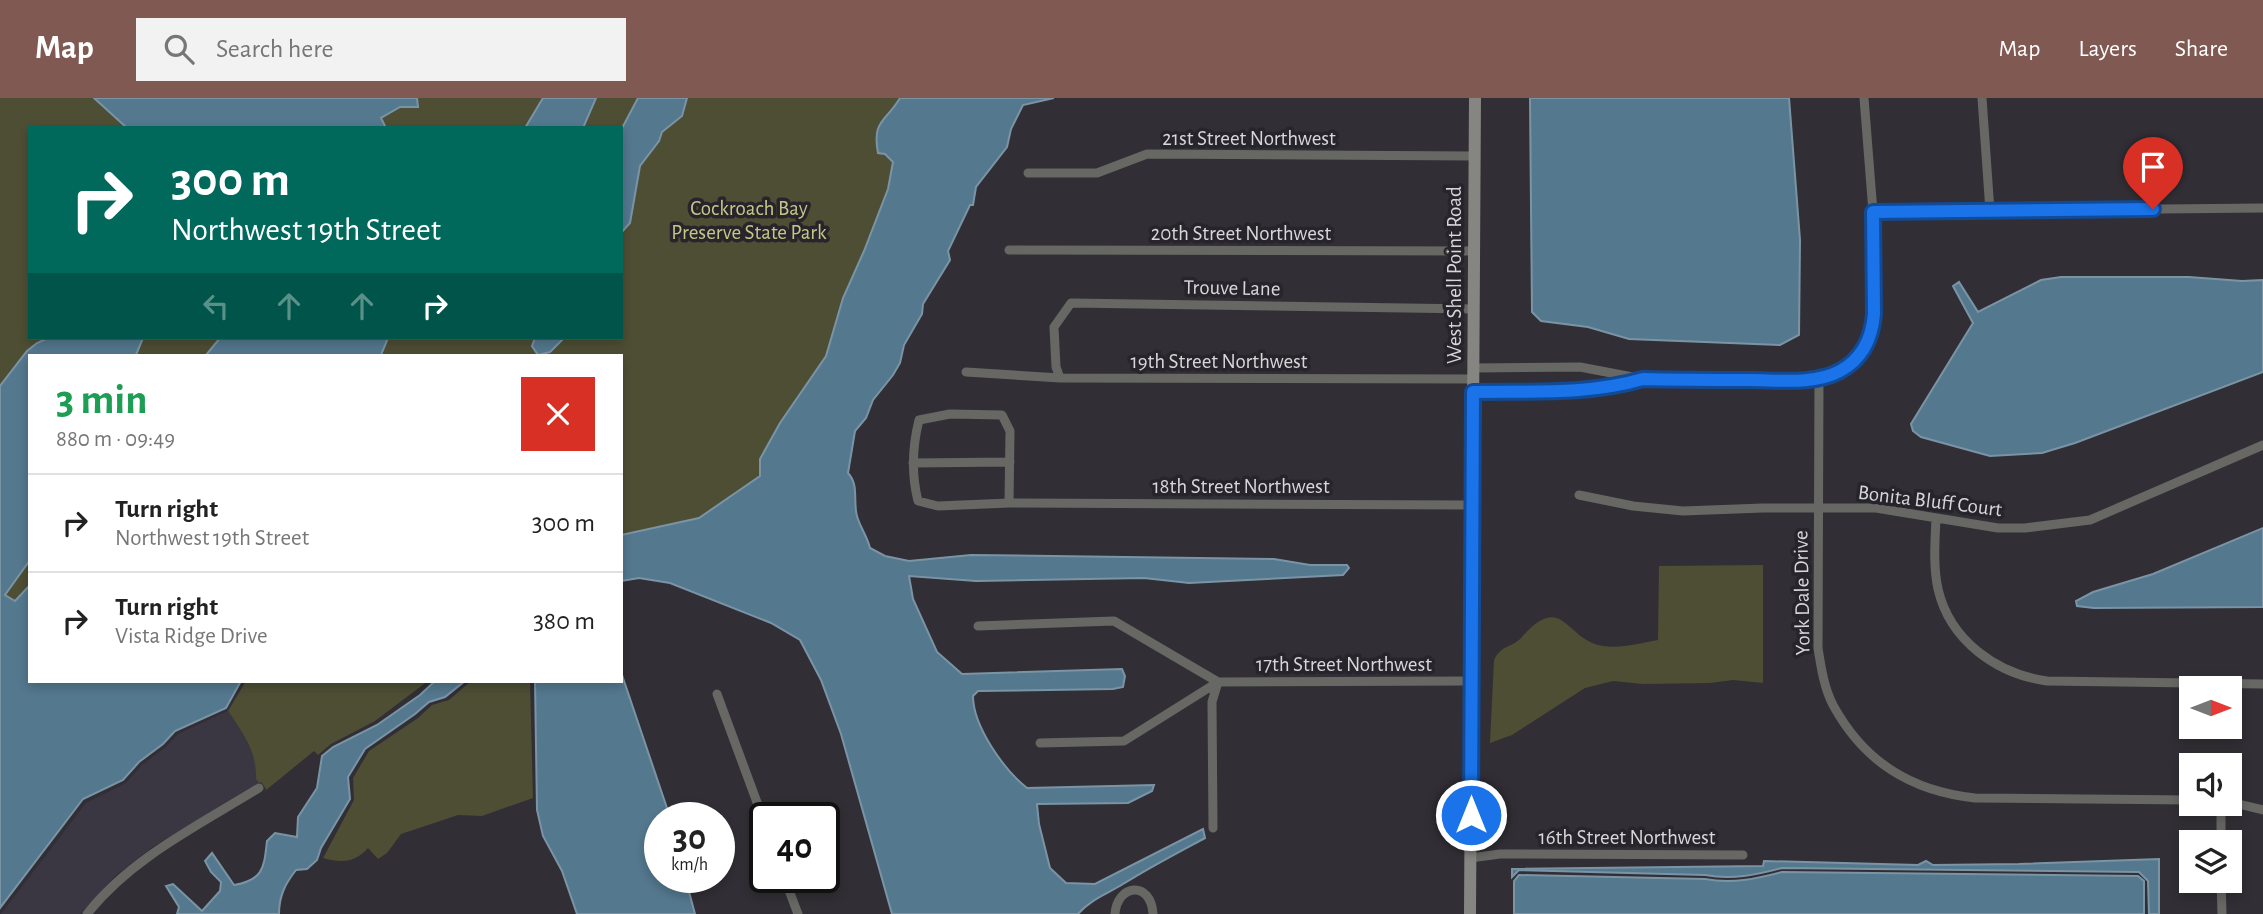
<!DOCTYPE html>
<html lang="en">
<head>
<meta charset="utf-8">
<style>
  :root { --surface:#fff; --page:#f2f2f2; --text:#222; --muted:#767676; --line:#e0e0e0; --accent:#815953 }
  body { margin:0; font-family:"Alegreya Sans",sans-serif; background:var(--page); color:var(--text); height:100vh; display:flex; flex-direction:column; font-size:26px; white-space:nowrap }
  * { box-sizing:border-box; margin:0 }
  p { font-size:23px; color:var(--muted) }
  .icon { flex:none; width:38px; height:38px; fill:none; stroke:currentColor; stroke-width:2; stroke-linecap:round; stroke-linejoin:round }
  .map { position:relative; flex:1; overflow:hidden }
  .drawer { position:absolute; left:28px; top:256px; width:595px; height:329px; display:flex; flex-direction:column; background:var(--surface); border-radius:0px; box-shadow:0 4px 10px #0003 }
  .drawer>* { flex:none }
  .banner { position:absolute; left:28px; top:28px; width:595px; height:214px; border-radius:0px; box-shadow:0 4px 10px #0003; background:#00695c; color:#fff; overflow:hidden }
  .needle { width:46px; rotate:90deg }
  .tools { position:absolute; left:2179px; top:578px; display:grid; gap:14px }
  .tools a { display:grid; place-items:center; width:63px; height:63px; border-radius:0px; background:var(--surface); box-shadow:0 4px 10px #0003; font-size:35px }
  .speed { position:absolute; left:644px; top:704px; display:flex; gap:14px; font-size:35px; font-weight:700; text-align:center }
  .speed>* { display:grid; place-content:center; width:91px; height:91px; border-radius:50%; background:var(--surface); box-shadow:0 4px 10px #0003; line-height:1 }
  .speed small { font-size:18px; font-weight:400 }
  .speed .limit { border:4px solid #111; border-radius:10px; background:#fff; color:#111 }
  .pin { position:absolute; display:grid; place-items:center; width:60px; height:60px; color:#fff; margin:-72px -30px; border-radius:50% 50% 50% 0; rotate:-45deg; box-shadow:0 0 7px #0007 }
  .pin .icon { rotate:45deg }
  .me { position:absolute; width:77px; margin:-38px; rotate:0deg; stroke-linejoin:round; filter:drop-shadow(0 0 5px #0008) }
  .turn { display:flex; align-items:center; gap:24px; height:147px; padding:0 28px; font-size:32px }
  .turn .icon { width:91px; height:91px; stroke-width:2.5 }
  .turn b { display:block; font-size:49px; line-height:60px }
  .lanes { display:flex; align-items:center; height:66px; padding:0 28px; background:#0003; justify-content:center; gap:35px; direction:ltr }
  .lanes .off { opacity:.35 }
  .round { display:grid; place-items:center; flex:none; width:74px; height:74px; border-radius:0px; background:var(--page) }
  .headline { display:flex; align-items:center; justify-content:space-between; height:119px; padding:0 28px }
  h1 { font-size:42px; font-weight:600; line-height:52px; color:#1e9e55 }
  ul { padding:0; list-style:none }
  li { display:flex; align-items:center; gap:21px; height:98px; padding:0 28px; border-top:2px solid var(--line) }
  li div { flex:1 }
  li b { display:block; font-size:26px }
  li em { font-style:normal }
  header { display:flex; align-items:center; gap:42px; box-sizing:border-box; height:98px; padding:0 35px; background:var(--accent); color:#fff }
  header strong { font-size:33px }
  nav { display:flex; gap:38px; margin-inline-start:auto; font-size:24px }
  .search { width:490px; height:63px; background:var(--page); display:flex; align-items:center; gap:18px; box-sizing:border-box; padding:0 24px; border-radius:0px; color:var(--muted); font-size:26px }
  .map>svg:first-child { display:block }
  .built { fill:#3a3743 }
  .green { fill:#4d4e34 }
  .water { fill:#54788e; stroke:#7b94a5; stroke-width:2 }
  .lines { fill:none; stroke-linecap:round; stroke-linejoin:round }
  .street { stroke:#676864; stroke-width:9 }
  .secondary { stroke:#858681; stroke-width:12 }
  .route-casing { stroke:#114b97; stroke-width:18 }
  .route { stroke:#1a73e8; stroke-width:12 }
  .labels { text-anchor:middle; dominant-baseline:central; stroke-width:7; stroke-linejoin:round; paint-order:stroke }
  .street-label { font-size:21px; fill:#d7d6da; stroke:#27252b }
  .park-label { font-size:21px; fill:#c4c788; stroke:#27252b }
</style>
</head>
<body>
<header>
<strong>Map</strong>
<div class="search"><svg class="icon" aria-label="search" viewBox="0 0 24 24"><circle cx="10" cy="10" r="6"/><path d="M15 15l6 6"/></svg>Search here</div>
<nav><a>Map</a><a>Layers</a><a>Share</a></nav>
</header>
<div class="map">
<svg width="2263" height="816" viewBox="0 0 2263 816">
  <rect width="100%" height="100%" fill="#312f35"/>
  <path class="built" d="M228,613L246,640L256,667V681L259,685L154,748L116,777L80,816H1L86,705L126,685L142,667L166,649L178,636Z"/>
  <path class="green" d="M0,0H94L127,30H30V240H48L37,245L0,288Z
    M417,0H543L525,30H386L381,20L400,9H418Z
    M596,0H638L621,32V30H583Z
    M687,0H900L877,29L885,56L893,64L889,91L864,153L843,200L826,258L780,325L760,361V378L699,420L621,437V257H381L388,240H535L532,248L561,244L564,240H621V135L630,125L640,68L659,43L662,34L682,18Z
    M143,240H220L206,257H136Z
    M30,462V487L15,503L5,497Z
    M1763,467V585L1733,582L1710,585L1643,586L1613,583L1585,590L1512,637L1490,645L1494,562C1502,546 1512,550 1522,539C1563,492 1566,543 1603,548C1620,551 1641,545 1658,542L1659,468Z
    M246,583H428L375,623L331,646L318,657L314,653L265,693L266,691L261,684L259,685L256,681C257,654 243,635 228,613Z
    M471,583H530L533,700L482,718L458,717L401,736L387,755L378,761L368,750C355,765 341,765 323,760L354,702L353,680L369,653L418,620L432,607L449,602Z"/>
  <path class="water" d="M94,0H417L418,9H400L381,20L386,30H127Z
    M543,0H596L583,30H525Z
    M638,0H687L682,18L662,34L659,43L640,68L630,125L621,135V32Z
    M900,0H1054L1023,7L1011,31L1007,49L976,89L973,107H970L948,153L950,162L923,206L922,216L904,247L900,265L893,277L873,302L866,320L855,333L848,375C858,386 854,398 856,413C857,425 867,437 870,450L885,458L909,463L971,457L1274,461L1310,467H1347L1349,470L1343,477L1189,485L1144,480L976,483L909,478L913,501L937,554L962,576L1122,571L1125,578L1123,589L1113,591L978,593L973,598C973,628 1004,672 1027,690L1154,687L1152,693L1128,705L1037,706L1039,726L1050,770L1066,785L1095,786L1203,731L1205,740C1177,755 1150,769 1123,786C1107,796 1091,801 1078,816H892L841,636L821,582L800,542L771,525L670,485L639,480L621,483V437L699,420L760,378V361L780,325L826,258L843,200L864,153L888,91L893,64L885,56L878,55C872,22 885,25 900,0Z
    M1530,0H1789L1800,142L1799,237L1780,247L1629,241L1588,229L1541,223L1532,214Z
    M2061,179H2189L2242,183L2263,182V274L2075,345L2042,355L1990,358L1921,339L1913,333L1911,326L1973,225L1953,188L1959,184L1978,214L2041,182Z
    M48,240H143L136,257H30V462L5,497L15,503L30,487V583H241L226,610L175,633L163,646L139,664L123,682L83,701L0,810V288L27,253L37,245Z
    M220,240H388L381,257H206Z
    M535,240H564L550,254L538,257L532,248Z
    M2263,430V509L2094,510L2077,508L2076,503L2093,494L2153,476Z
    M621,574L670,719H660V779H685L695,816H577L562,773L543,738L537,712L535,583H621Z
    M435,583H465L445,599L429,604L415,616L365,651L348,679L350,701L321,750L317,762L307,771L296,772C285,786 279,798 279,816H177L179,809L166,788L173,786L202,813L220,793L221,784L211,774L205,763L212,755L234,787C264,782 264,769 267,743L275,735L297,739L298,719L317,690L322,658L333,649L377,627L420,597Z
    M2159,761V816H2149L2148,783L2139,774L1782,770C1756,777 1732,782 1705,777L1519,772L1512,779V771L1763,768L1764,763L1918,767L1926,763L1933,767L2019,766Z
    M1782,774L2138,778L2144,783V816H1514V783L1519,777L1705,781C1732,786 1756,781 1782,774Z"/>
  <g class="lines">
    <path class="street" d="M1982,0L1990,113
      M1028,75H1097L1147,56L1474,58
      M1873,114L2263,110
      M1009,152L1474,153
      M1473,270L1580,269L1643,281L1819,280L1840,273L1861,256L1869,240L1874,216L1873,114L1864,0
      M966,274L1060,280L1473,281
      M1060,280L1056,269L1054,229L1071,205L1473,211
      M1819,280L1818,550C1821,569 1824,590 1833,607C1864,664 1911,693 1975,700L2191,702
      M1473,294C1529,293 1587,297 1641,281
      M913,365L1010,364
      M1579,397L1633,408L1683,413L1763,410H1876L1998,430H2025L2090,422L2263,347
      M1009,405L1010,333L1002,317L950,316L919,322C912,350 911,375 918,403L938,408L1009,405L1472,407
      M1936,420C1935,444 1933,468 1938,491C1950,543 1997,576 2047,583L2263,586
      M978,528L1114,523L1218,584
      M1218,584L1471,583
      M717,596L765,726
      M1040,645L1124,643L1218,584
      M2230,704L2263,712
      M2221,705V744
      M1213,730L1212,604L1218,584
      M1470,760L1500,756L1743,757
      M784,779L798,816
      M2221,782L2222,816
      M87,816C131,760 199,727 259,690
      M1115,816C1117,786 1151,782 1153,816"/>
    <path class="secondary" d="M1470,816L1475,0"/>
  </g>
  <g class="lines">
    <defs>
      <path id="route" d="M1471,717L1473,294C1530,293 1588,297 1643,281C1679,282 1714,282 1750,282C1778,282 1814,287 1840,273C1862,261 1872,240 1874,216L1873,114L2153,111"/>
    </defs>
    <use href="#route" class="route-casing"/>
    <use href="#route" class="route"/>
  </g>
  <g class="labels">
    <g class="street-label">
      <text x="1249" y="40">21st Street Northwest</text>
      <text x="1241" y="135">20th Street Northwest</text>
      <text transform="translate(1454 177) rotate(-90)">West Shell Point Road</text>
      <text transform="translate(1232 190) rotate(1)">Trouve Lane</text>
      <text x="1219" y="263">19th Street Northwest</text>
      <text x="1241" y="388">18th Street Northwest</text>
      <text transform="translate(1930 403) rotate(7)">Bonita Bluff Court</text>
      <text transform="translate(1802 495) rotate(-91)">York Dale Drive</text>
      <text x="1344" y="566">17th Street Northwest</text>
      <text x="1627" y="739">16th Street Northwest</text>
    </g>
    <g class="park-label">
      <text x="749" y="110">Cockroach Bay<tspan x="749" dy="24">Preserve State Park</tspan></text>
    </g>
  </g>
</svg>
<div class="tools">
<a><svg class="needle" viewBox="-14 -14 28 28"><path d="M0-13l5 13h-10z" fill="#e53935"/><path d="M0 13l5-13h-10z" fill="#767676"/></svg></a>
<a><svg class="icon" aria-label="sound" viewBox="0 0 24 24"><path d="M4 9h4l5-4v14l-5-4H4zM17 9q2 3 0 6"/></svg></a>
<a><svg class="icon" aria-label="layers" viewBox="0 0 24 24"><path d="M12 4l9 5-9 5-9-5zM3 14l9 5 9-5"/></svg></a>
</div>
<div class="speed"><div>30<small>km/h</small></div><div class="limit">40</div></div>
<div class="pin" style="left:2153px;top:111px;background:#d93025"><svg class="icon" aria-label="arrive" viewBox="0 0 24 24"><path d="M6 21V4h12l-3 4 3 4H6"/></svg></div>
<svg class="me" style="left:1471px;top:717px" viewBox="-20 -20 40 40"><circle r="17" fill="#1a73e8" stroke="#fff" stroke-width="3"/><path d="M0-11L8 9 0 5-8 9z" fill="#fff"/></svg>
<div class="banner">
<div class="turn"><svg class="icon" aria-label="right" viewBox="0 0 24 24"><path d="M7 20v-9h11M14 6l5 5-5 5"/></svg><div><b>300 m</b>Northwest 19th Street</div></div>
<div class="lanes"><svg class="icon off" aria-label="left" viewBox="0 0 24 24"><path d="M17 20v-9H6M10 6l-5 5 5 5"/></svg><svg class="icon off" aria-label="ahead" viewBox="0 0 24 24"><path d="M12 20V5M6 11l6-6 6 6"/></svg><svg class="icon off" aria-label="ahead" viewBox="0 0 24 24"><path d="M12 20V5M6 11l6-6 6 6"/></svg><svg class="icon" aria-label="right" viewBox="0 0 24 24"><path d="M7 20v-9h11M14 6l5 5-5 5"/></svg></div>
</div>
<section class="drawer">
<div class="headline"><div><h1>3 min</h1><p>880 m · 09:49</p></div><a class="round" style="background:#d93025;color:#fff"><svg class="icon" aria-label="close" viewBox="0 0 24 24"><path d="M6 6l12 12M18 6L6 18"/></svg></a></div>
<ul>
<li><svg class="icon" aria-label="right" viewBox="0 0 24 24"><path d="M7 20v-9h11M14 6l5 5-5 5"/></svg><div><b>Turn right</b><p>Northwest 19th Street</p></div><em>300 m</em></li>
<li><svg class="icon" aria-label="right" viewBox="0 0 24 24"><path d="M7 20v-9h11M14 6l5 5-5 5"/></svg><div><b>Turn right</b><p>Vista Ridge Drive</p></div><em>380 m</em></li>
</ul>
</section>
</div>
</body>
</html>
